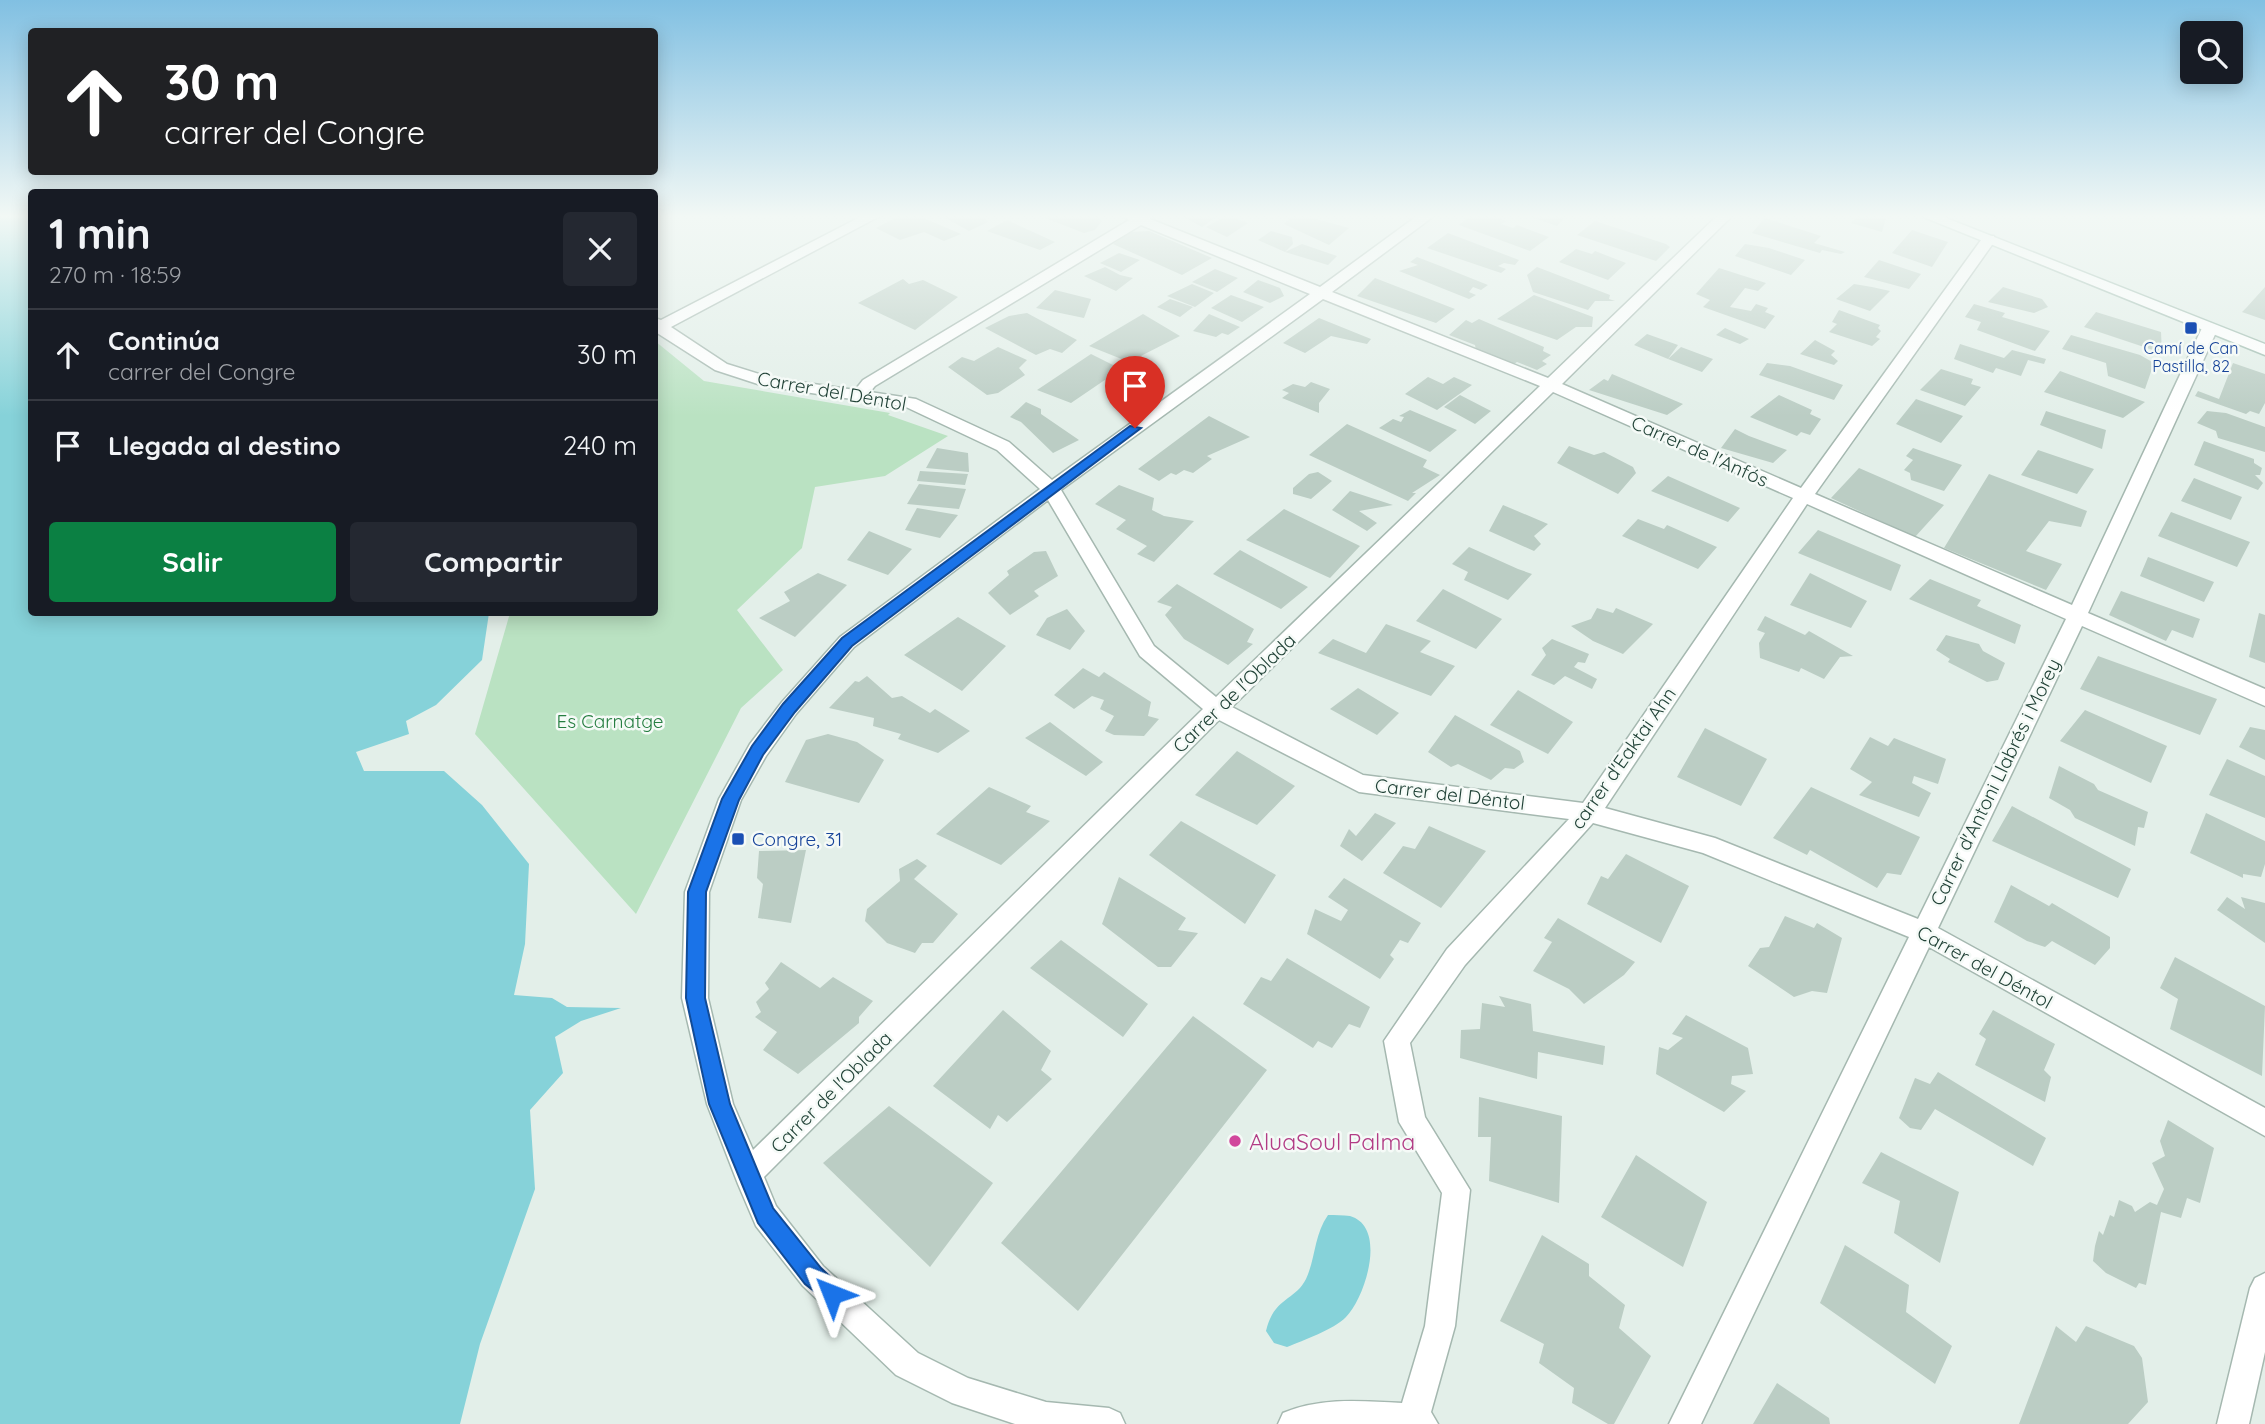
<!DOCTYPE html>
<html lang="es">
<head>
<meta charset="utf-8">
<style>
  :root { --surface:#171b24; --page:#242831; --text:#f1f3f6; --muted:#9ea1a6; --line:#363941; --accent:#0b8043 }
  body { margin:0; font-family:Quicksand,sans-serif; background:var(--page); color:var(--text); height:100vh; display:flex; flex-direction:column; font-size:26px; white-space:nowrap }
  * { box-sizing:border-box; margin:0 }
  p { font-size:23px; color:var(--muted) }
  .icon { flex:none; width:38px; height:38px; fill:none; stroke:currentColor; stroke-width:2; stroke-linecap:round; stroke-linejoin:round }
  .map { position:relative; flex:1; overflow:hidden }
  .panel { position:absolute; left:28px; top:189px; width:630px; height:427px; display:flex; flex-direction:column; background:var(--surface); border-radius:7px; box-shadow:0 4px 18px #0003 }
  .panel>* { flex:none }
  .top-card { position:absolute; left:28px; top:28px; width:630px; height:147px; border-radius:7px; box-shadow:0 4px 18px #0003; background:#202124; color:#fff; overflow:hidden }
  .buttons { position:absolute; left:2180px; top:21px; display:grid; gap:14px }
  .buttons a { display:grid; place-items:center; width:63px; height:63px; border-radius:7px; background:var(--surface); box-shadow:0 4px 18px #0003; font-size:35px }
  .pin { position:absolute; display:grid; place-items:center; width:60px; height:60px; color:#fff; margin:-72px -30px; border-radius:50% 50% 50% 0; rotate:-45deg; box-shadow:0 0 7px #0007 }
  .pin .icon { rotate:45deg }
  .me { position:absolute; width:77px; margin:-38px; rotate:315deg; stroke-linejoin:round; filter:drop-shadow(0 0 5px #0008) }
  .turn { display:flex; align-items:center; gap:24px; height:147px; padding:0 21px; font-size:32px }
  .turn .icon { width:91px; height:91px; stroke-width:2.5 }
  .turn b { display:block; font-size:49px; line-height:60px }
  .round { display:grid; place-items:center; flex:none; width:74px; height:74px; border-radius:7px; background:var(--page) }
  .overview { display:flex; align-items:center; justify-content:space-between; height:119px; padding:0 21px }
  h1 { font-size:42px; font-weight:700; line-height:52px }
  .primary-button { display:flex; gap:14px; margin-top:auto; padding:14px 21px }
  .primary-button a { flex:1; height:80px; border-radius:7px; background:var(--accent); color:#fff; font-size:28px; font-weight:700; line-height:80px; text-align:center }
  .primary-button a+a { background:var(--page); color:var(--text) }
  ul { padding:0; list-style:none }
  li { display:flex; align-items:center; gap:21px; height:91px; padding:0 21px; border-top:2px solid var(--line) }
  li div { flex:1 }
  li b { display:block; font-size:26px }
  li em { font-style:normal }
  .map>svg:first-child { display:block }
  .green { fill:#bae2c2 }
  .water { fill:#86d2d9 }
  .building { fill:#bbcdc4 }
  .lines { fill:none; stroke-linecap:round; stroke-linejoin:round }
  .street-casing { stroke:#a5b8b0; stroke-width:3 }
  .secondary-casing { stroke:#a0bcb0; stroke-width:3 }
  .street { fill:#fff; fill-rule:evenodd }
  .secondary { fill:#fff; fill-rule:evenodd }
  .route { fill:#1a73e8; stroke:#114b97; stroke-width:2 }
  .transit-dot { fill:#1a4fb4; stroke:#f5faf7; stroke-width:2.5 }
  .hotel-dot { fill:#d1479c; stroke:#f5faf7; stroke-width:2.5 }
  .labels { text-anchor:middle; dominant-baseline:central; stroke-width:5; stroke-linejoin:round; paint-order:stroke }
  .far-transit-label { font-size:16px; fill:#164399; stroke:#f5faf7 }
  .street-label { font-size:19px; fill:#214237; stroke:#f5faf7 }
  .park-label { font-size:19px; fill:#267e41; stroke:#f5faf7 }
  .transit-label { font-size:19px; fill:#164399; stroke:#f5faf7; text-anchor:start }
  .near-hotel-label { font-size:23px; fill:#b23c85; stroke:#f5faf7; text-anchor:start }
</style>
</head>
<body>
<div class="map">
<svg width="2265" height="1424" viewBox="0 0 2265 1424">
  <rect width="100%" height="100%" fill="#e3efe9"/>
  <path class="green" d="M655,341L704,381L890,413L888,415L948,436L885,476L815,487L802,548L737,610L783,670L741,708L636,914L475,734L510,613L654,612Z"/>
  <path class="water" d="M0,216H31L32,612L489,613L482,660L436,705L406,721L409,734L356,752L364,771H444L482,805L529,864L525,944L514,995L552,998L567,1007L621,1008L581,1021L555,1037L563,1073L530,1110L535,1189L480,1344L460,1424H0Z
    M1328,1215C1335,1215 1343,1215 1350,1216C1388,1227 1365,1298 1346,1317C1333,1330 1304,1340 1287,1347L1274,1343L1266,1331C1274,1297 1295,1301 1306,1279C1316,1257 1314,1235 1328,1215Z"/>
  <path class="building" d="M899,216H919L961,234L944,241L924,232L900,240L876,228Z
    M942,216H986L984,218L988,222L969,231Z
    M1040,216H1098L1102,221L1095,230L1084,233Z
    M1182,216H1218L1202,227Z
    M1226,216H1230L1248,223L1227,237L1206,227Z
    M1292,216H1305L1349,228L1329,245L1284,224Z
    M1470,216H1495L1506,221L1501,224L1513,228L1517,225L1549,237L1530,251L1459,225Z
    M1528,216H1566L1557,226Z
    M1857,216L1886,218L1882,232L1851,223Z
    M1765,218L1821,236L1814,243L1845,252L1841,254L1822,250L1820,253L1752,233Z
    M1007,220L1055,242L1040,250L987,231Z
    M1595,221L1666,244L1670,247L1656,261L1577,235Z
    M1912,230L1948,242L1932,267L1892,253Z
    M1149,231L1212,258L1182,275L1113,244L1130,232Z
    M1271,231L1292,237L1293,244L1285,252L1302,244L1337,256L1328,265L1285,252L1258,240Z
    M1448,233L1519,260L1515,265L1504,263L1498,266L1506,269L1501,273L1427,248Z
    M1745,244L1769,248L1805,260L1791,275L1735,256Z
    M1576,249L1592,254L1595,251L1626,263L1608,280L1559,262Z
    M1119,253L1140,260L1121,272L1100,263Z
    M1417,257L1443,267L1488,285L1481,290L1473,287L1469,292L1476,295L1469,299L1399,271L1418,265L1410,262Z
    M1879,260L1921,274L1909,289L1864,277Z
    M1105,267L1120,275L1133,278L1116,291L1084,276Z
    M1537,267L1610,295L1609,299L1615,301H1595L1588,310L1533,292L1527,275Z
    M1719,268L1766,283L1758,291L1745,288L1730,307L1751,311L1756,304L1768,308L1765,312L1775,316L1765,329L1703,307L1710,300L1696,294Z
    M1215,269L1238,278L1217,292L1192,282Z
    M1375,278L1455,309L1436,323L1357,296Z
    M903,279L909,284L923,280L958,297L915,330L858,303Z
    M1258,280L1280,288L1284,296L1270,303L1243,292Z
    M1192,284L1214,293L1195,307L1167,296Z
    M1854,284L1872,287L1890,291L1870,311L1836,299Z
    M2003,287L2042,299L2048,307L2034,313L1988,302Z
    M2265,287V320L2242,312L2247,307Z
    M1055,290L1091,299L1084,318L1036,308Z
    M1231,295L1264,307L1242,322L1211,308Z
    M1534,295L1593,317L1592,327H1576L1557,340L1497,319Z
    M1170,299L1193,307L1180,317L1157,307Z
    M1974,304L2005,313L2002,317L2050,331L2035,351L1977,330L1981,322L1965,317Z
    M1839,310L1880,325L1878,328L1881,331L1876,337L1880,339L1872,346L1829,332L1837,324L1832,322Z
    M2096,312L2161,332L2162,353L2084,327Z
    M1027,313L1077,340L1062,353L1050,349L1036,355L985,328L1009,316Z
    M1143,314L1180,336L1129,362L1089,346Z
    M1209,314L1240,327L1228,335L1222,333L1216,337L1193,331Z
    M1319,318L1371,339L1367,344L1331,336L1305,353L1283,343Z
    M1479,319L1544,347L1543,351L1551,355L1542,361L1547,364L1537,370L1517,362L1514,364L1476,350L1475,345L1449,335L1466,320L1472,323Z
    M1725,328L1749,339L1740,344L1716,335Z
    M1647,334L1678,345L1668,359L1634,345Z
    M2071,335L2140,355L2154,363L2145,389L2108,376L2106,363L2062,349Z
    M1815,340L1835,351L1831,355L1838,361L1834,365L1800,354Z
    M1960,344L2004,358L2012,350L2046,359L2044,364L2028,360L2021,376L1996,368L1993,373L1954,359Z
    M998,347L1027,360L1019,368L1025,375L998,393L987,395L948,367L962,357L974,361Z
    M1681,347L1713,359L1702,372L1668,359Z
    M1091,354L1121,369L1071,403L1037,390Z
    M1767,363L1790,366L1843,385L1834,400L1759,375Z
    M2233,363L2265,374V403L2259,414L2250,411L2246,414L2195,396L2198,391L2219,399Z
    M1941,369L1973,379L1971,384L1981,387L1965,406L1920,390Z
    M2060,371L2145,402L2123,418L2044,392Z
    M1612,374L1683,404L1667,415L1589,390L1604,379L1608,381Z
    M1428,377L1443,384L1454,377L1472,385L1437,410L1405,394Z
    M1311,382L1330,389L1319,403V413L1282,398L1289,393L1282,390L1293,384L1305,387Z
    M1460,395L1491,411L1475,424L1444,407Z
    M1779,395L1812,410L1810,414L1821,419L1810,435L1801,432L1797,436L1750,417Z
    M1916,399L1963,416L1941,443L1896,424Z
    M1026,402L1041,409V414L1079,440L1053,453L1021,422L1010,417Z
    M1410,410L1457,430L1430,452L1379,428L1393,419L1401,422L1404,417L1399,416Z
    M2046,411L2106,430L2102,449L2040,425Z
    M2207,411L2226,413L2265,427V452L2218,438L2216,431L2197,423Z
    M1209,416L1250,437L1207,456L1212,459L1193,473L1184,470L1176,475L1171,473L1159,481L1138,469Z
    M1347,424L1427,460L1423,467L1440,475L1412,493H1416L1408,501L1309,455Z
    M1735,429L1749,436L1787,450L1773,463L1721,448Z
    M2204,441L2254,459V463L2262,468L2260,475H2255L2263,483L2258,490L2194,465Z
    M1569,446L1594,455L1604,452L1633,467L1636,473L1618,494L1557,463Z
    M937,448L968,453L969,472L926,468Z
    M1913,448L1962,465L1944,491L1911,480L1910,473L1904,470L1913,460L1906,456Z
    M2038,450L2094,469L2077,494L2021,475Z
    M1859,468L1944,505L1915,537L1831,498Z
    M920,471L968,474L965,485L917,481Z
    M1318,472L1332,481L1311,499L1293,494V488L1309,474Z
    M1989,474L2087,511L2081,527L2049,521L2026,551L2062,564L2046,590L1944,548Z
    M1668,476L1740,508L1728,522L1651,491Z
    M2194,478L2242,497L2231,520L2181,501Z
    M919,484L966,489L959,509L907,504Z
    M1119,485L1154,498L1152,510L1164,516L1194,521L1154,562L1137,554L1147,546L1116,529L1126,520L1095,504Z
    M1350,491L1393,505L1359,511L1377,523L1367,531L1332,510Z
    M1503,505L1548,524L1534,536L1541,544L1534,551L1489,531Z
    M917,508L958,515L940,538L905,530Z
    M1284,509L1360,546L1330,578L1246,540Z
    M2171,512L2250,542L2237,567L2158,536Z
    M1638,519L1664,529L1667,525L1717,547L1698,569L1622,536Z
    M1818,530L1901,565L1891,591L1798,553Z
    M869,531L912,549L888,575L847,560Z
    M1469,547L1518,569L1532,574L1508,600L1464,580L1468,572L1452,564Z
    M1240,550L1308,587L1281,609L1213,574Z
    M1046,551L1058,576L1034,591L1039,596L1010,615L988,593L1009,575L1007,571L1034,552Z
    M2148,557L2214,582L2204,602L2140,576Z
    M818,573L847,585L795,637L759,618L790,601L784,592Z
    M1810,573L1867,601L1851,628L1790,605Z
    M1930,579L1981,600L1977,606L2021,625L2015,644L1909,599Z
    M1177,584L1254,629L1247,642L1253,644L1228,665L1184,639L1165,615L1172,607L1157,602Z
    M1443,589L1502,619L1476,649L1416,621Z
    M2121,591L2200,619L2193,638L2172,630L2166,641L2109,615Z
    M1597,608L1613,613L1616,608L1653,624L1623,654L1593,641L1571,626L1591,619Z
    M1067,609L1085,631L1070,650L1036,635L1047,618Z
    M2259,613L2265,615V663L2249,657Z
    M1765,616L1805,635L1809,631L1853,656L1840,657L1824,679L1801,668L1799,672L1760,658L1759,643L1765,633L1757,630Z
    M958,617L1006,646L962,691L904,655Z
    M1386,624L1431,641L1420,652L1455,666L1431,696L1318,653L1333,639L1366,653Z
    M1946,635L1979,644L1983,651L2005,663L1998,680L1987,682L1948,662L1950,659L1936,650Z
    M1552,639L1589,654L1585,663L1578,662L1574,667L1597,679L1592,689L1565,676L1554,685L1531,675L1546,655L1542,648Z
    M2098,656L2217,699L2200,735L2080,689Z
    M1083,668L1099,677L1104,672L1151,702L1148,716L1159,719L1144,736L1114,735L1105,731L1114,716L1100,709L1104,700L1092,696L1074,709L1054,695Z
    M867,676L892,698L902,696L930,713L935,709L970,731L938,753L898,739L901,734L873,726L874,718L829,708L855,681L859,682Z
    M1358,688L1399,713L1377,735L1330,709Z
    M1518,690L1573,722L1548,754L1490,725Z
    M2085,710L2167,746L2151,783L2060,741Z
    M1455,715L1520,751L1524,762L1514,769L1505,768L1491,780L1458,764L1451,767L1428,752Z
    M1050,722L1103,762L1086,776L1025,738Z
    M2250,727L2265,730V760L2239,747Z
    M1705,728L1767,759L1741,806L1677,777Z
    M828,734L857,742L884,760L859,803L785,782L806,740Z
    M1870,737L1888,746L1894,738L1946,759L1938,784L1914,776L1912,783L1931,793L1919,817L1859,795L1872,782L1850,769Z
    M1237,751L1295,786L1257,825L1195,795Z
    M2227,759L2265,776V818L2209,795Z
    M2059,766L2094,784L2098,790L2148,812L2144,828L2138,827L2135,846L2075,818L2070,810L2049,798Z
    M989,787L1031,806L1026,812L1050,821L1001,865L936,834Z
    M1811,787L1920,837L1901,875L1887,873L1877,888L1810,850L1807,855L1773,838Z
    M2012,806L2131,869L2118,898L1992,841Z
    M1375,813L1396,823L1362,861L1340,846L1349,829L1356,836Z
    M2206,813L2265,841V864L2261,877L2243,874V878L2190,853Z
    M1181,821L1276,875L1245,924L1149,855Z
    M1429,826L1486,851L1441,908L1383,873L1403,846L1415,849Z
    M806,850L791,923L758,918L763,884L757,878L759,851Z
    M1626,854L1689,886L1661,943L1587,904L1601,876L1608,879Z
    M917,859L927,866L914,879L958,914L933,943H922L915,953L887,943L865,921L867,909L900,881L899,869Z
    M1119,877L1186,918L1178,930L1198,933L1171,967H1158L1102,924Z
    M1344,878L1421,923L1408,943L1400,940L1390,955L1394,959L1380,979L1307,934L1315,909L1341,921L1348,910L1328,897Z
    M2011,885L2049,906L2052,903L2110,937V948L2095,965L2052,941L2045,947L2027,941L1994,922Z
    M2227,897L2245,909L2241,897L2265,903V943L2217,910Z
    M1785,916L1814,928L1817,923L1842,938L1827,993L1812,991L1794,997L1748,966L1760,948L1769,947Z
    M1558,918L1635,962L1624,975L1584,1004L1569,989L1533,971L1552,942L1544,938Z
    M1061,940L1148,1004L1123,1037L1030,968Z
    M2175,957L2265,1006L2262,1076L2170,1029L2178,999L2160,988Z
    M1287,958L1370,1007L1360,1028L1349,1024L1332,1048L1318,1041L1313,1048L1243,1004L1261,977L1271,981Z
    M781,962L820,988L833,977L873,1001L859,1017V1023L798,1074L763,1050L777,1032L755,1017L761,1012L756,1002L769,989L765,983Z
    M1499,996L1531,1004L1533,1031L1605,1046L1603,1065L1538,1052L1537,1079L1460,1058L1461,1030L1480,1029L1482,1003L1505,1007Z
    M1003,1010L1051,1051L1041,1070L1052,1079L1007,1122L998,1115L990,1129L933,1086Z
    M1993,1010L2055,1044L2044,1070L2051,1077L2045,1102L1975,1065L1986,1039L1979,1034Z
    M1686,1015L1748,1048L1753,1074L1732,1076L1731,1084L1746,1091L1724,1112L1656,1074L1659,1047L1668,1050L1683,1038L1672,1034Z
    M1193,1016L1267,1070L1078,1311L1001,1243Z
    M1938,1072L2046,1138L2033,1166L1935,1109L1921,1130L1910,1128L1899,1118L1915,1078L1930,1084Z
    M1479,1097L1562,1116L1559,1203L1489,1181L1491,1137H1478Z
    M889,1106L993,1183L930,1267L823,1163Z
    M2168,1120L2214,1148L2200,1203L2187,1198L2181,1218L2161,1212L2146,1285L2139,1283L2136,1288L2106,1273L2093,1261L2095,1246L2099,1231L2103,1235L2110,1215L2114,1217L2119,1200L2132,1206L2135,1212L2150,1202L2157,1205L2164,1189L2152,1163L2165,1156L2160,1141Z
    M1881,1152L1959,1192L1940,1263L1894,1233L1900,1201L1862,1183Z
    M1636,1155L1707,1202L1683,1267L1601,1217Z
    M1542,1235L1589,1264V1276L1625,1305L1619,1328L1651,1356L1614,1424H1608L1572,1403L1574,1388L1539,1363L1544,1344L1500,1321Z
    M1845,1245L1909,1285L1906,1312L1952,1346L1935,1384L1820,1303Z
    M2056,1326L2076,1342L2086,1326L2134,1346L2142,1358L2148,1402L2128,1424H2019Z
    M1777,1383L1829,1418L1830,1424H1753Z"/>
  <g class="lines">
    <defs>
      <path id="street" d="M862,216H880L671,327L727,364L772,378L855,390L863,380L1129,220L1123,216H1153L1150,219L1320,287L1417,216H1434L1332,292L1548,378L1717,216H1732L1562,384L1801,488L1984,236H1994V242L1815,494L2072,605L2202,328L2210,323L2215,325L2218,328L2088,613L2265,689V706L2082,626L1938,928L2265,1108V1136L1929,947L1701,1424H1669L1909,937L1703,853L1593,823L1465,965L1410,1043L1425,1117L1470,1190L1455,1326L1431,1412L1438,1424H1278L1283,1413C1321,1397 1362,1401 1402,1403L1425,1326L1442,1193L1399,1122L1384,1041L1447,949L1569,819L1359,792L1219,720L764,1177L776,1206L823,1266L918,1353L968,1378L1046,1402L1109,1408L1120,1413L1125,1424H1015L952,1403L896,1375L803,1286L756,1226L738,1184L707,1104L682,998L685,892L719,799L750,744L782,702L840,637L1040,489L997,450L906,407L764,386L715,370L654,331V318L661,320ZM1141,225L1310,294L1052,480L1009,442L916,399L870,392L875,386ZM1323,299L1540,386L1216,697L1154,646L1061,490ZM1553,392L1793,498L1583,803L1363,775L1232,707ZM1048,500L1140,656L1203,709L753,1150L733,1104L708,998L709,892L741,800L766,756L796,714L854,647ZM1807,504L2066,619L1918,919L1715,838L1605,808Z
        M2265,1273V1352L2249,1424H2217L2250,1288L2255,1278Z"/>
      <path id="secondary" d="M1921,216H1941L2265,344V355Z"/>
    </defs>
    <use href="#street" class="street-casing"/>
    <use href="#secondary" class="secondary-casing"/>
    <use href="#street" class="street"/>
    <use href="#secondary" class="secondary"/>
  </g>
  <linearGradient id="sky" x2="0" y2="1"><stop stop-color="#81c0e2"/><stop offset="0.52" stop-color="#f2f8f5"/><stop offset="1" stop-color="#f2f8f5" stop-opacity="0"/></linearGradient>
  <rect width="2265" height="416" fill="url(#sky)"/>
  <path class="route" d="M1130,426L1141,428L852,646L795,712L763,755L739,800L706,892L705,998L730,1104L773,1208L821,1268L840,1286L843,1294L840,1302L832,1305L805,1284L758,1223L709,1104L686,998L688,892L722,799L752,746L783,704L842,638Z"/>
  <g class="transit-dot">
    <rect x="2184" y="321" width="14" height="14" rx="3.5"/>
    <rect x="731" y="832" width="14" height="14" rx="3.5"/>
  </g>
  <circle class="hotel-dot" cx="1235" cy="1141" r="7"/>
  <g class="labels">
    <g class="far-transit-label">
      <text x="2191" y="348">Camí de Can<tspan x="2191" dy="18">Pastilla, 82</tspan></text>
    </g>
    <g class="street-label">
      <text transform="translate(832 391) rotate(10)">Carrer del Déntol</text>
      <text transform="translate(1700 451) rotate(24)">Carrer de l'Anfós</text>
      <text transform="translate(1234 693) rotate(-44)">Carrer de l'Oblada</text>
      <text transform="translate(1623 758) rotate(-55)">carrer d'Eaktai Ahn</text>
      <text transform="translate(1995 782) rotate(-64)">Carrer d'Antoni Llabrés i Morey</text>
      <text transform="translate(1450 794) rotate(7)">Carrer del Déntol</text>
      <text transform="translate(1985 967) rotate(29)">Carrer del Déntol</text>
      <text transform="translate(831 1092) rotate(-45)">Carrer de l'Oblada</text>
    </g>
    <g class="park-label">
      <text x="610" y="721">Es Carnatge</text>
    </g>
    <g class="transit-label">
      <text x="752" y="839">Congre, 31</text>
    </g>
    <g class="near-hotel-label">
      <text x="1249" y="1141">AluaSoul Palma</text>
    </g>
  </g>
</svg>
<div class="buttons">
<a><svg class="icon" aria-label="search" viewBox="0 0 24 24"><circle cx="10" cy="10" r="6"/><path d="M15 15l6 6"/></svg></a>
</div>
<div class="pin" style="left:1135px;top:428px;background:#d93025"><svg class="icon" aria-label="arrive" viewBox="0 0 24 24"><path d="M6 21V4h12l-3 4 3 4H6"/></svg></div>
<svg class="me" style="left:832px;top:1294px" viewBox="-20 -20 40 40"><path d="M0-17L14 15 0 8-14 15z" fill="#1a73e8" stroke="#fff" stroke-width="4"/></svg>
<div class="top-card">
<div class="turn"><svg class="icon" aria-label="ahead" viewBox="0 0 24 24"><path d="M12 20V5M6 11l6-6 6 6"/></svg><div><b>30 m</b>carrer del Congre</div></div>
</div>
<section class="panel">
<div class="overview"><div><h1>1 min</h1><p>270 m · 18:59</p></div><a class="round"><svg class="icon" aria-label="close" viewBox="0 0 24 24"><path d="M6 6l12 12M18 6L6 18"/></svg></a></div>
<ul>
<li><svg class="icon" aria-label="ahead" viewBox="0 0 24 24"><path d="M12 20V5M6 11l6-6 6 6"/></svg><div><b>Continúa</b><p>carrer del Congre</p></div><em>30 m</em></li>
<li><svg class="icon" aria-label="arrive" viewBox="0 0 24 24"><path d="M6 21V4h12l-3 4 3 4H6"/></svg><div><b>Llegada al destino</b></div><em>240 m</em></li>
</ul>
<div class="primary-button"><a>Salir</a><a>Compartir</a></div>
</section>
</div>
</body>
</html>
